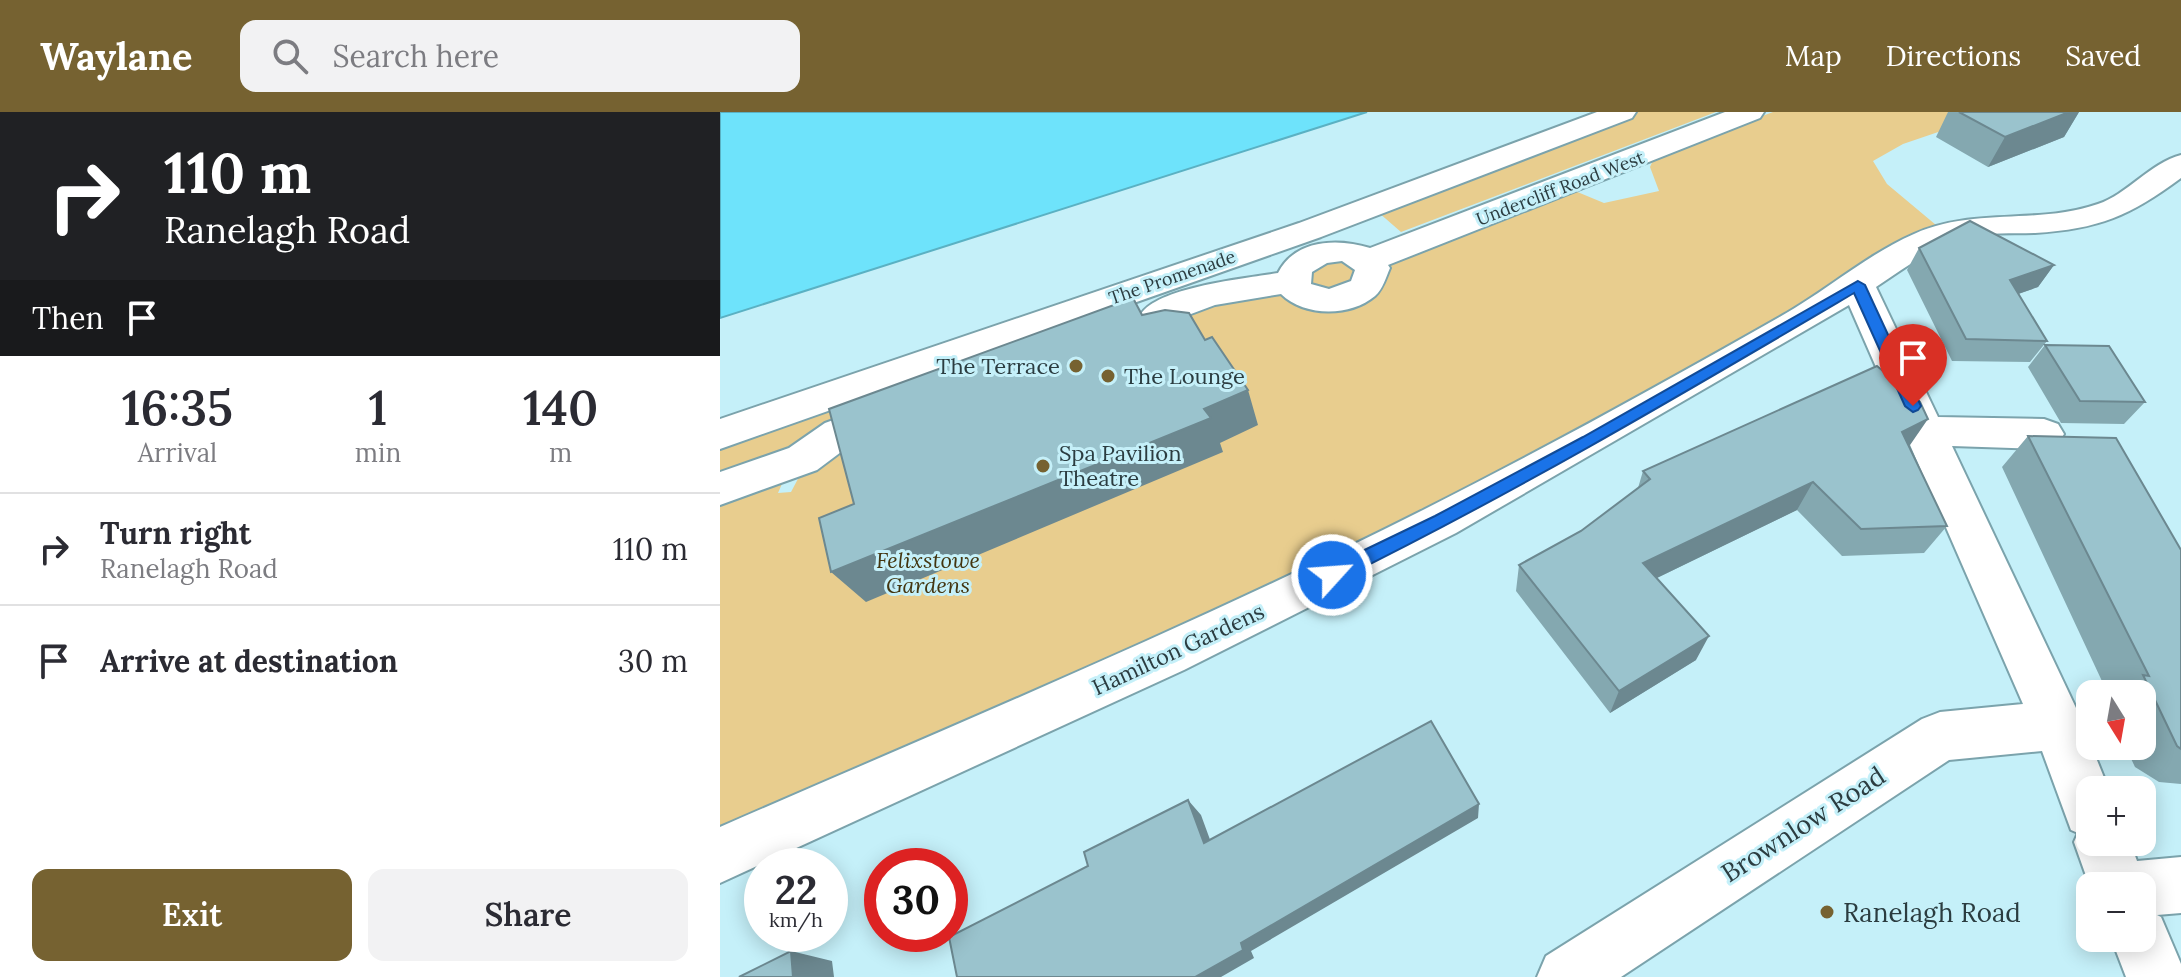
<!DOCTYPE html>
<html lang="en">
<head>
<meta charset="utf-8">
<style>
  :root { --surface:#fff; --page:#f2f2f3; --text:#2b2b33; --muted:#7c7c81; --line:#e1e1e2; --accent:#766231 }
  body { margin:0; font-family:Lora,serif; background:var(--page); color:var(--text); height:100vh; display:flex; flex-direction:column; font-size:30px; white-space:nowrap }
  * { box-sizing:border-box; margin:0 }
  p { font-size:26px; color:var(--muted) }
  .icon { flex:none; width:44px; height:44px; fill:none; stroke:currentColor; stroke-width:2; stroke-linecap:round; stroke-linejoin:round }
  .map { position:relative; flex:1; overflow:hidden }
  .details { display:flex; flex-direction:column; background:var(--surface); width:720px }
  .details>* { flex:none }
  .banner { background:#202124; color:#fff; overflow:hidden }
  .needle { width:52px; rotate:169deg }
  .buttons { position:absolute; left:1356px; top:568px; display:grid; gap:16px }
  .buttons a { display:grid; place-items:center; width:80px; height:80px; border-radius:16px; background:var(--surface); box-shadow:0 4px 20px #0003; font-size:40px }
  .speed { position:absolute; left:24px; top:736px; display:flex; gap:16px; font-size:40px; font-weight:700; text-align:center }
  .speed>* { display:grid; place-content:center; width:104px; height:104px; border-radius:50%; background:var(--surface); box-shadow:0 4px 20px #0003; line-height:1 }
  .speed small { font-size:20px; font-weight:400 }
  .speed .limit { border:12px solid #d22; background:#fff; color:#111 }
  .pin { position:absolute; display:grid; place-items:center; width:68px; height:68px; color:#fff; margin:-82px -34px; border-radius:50% 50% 50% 0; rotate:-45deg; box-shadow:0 0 8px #0007 }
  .pin .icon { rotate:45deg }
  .me { position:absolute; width:88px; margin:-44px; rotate:64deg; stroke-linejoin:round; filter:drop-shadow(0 0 6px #0008) }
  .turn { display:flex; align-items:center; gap:28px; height:168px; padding:0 32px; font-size:36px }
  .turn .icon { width:104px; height:104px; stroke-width:2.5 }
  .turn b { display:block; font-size:56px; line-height:68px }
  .then { display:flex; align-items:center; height:76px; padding:0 32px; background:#0003; gap:16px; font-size:30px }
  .eta { display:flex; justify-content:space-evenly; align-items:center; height:136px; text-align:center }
  .eta b { font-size:48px; font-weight:600; line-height:56px }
  .action { display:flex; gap:16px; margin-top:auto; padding:16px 32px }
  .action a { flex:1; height:92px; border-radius:16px; background:var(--accent); color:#fff; font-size:32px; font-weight:600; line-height:92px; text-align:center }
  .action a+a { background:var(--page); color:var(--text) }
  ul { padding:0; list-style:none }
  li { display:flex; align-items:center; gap:24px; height:112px; padding:0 32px; border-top:2px solid var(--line) }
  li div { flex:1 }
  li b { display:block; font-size:30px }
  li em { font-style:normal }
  header { display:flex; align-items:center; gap:48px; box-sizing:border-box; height:112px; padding:0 40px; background:var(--accent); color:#fff }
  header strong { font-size:38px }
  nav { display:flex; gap:44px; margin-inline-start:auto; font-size:28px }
  .search { width:560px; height:72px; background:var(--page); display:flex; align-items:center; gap:20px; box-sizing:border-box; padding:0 28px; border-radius:16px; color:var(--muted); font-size:30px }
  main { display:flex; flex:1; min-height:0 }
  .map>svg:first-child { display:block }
  .green { fill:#e8cd8e }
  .water { fill:#6ee3fb; stroke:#5ab1c3; stroke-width:2 }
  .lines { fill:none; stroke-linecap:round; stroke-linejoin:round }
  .minor-casing { stroke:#7ba3ac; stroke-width:4 }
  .minor { fill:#fff; fill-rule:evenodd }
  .wall { fill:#84a8b0 }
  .shaded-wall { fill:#6c8890 }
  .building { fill:#9ac3cd; stroke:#6c8890; stroke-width:2 }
  .route { fill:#1a73e8; stroke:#114b97; stroke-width:2 }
  .poi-dot { fill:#766231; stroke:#c5f0f9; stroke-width:3 }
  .labels { text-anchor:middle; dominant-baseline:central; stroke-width:6; stroke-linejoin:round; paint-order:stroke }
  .far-street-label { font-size:18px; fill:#2b3c40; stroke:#c5f0f9 }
  .poi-label { font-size:22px; fill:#2b3c40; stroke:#c5f0f9; text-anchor:start }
  .park-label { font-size:22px; font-style:italic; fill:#433510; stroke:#c5f0f9 }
  .street-label { font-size:22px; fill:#2b3c40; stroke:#c5f0f9 }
  .near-street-label { font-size:26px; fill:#2b3c40; stroke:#c5f0f9 }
  .near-poi-label { font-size:26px; fill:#2b3c40; stroke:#c5f0f9; text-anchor:start }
</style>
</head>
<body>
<header>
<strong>Waylane</strong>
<div class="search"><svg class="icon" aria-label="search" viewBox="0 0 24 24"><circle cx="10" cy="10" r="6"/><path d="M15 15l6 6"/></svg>Search here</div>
<nav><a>Map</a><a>Directions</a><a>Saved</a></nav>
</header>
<main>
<section class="details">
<div class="banner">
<div class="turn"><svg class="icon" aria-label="right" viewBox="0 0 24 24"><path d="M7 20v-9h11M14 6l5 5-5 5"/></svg><div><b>110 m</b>Ranelagh Road</div></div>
<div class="then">Then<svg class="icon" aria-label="arrive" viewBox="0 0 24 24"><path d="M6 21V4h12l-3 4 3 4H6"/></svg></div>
</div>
<div class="eta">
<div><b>16:35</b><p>Arrival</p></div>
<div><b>1</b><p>min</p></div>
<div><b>140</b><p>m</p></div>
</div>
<ul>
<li><svg class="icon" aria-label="right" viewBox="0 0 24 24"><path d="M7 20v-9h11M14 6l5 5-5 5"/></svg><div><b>Turn right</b><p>Ranelagh Road</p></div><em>110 m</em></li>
<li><svg class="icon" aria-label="arrive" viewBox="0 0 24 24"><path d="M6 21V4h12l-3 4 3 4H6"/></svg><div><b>Arrive at destination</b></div><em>30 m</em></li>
</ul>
<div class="action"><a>Exit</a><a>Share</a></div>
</section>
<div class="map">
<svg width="1461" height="865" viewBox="0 0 1461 865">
  <rect width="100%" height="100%" fill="#c5f0f9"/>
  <path class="green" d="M914,0H996L681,120L658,100Z
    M1053,0H1277L1183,32L1153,49L1167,72L1216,113L1073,201L823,340L573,469L0,724V382L68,358L58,381L71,380L88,348L541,175L600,190L655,156L855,79L884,91L939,79L930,55L935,44Z
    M619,142L646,168L595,185L580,159Z
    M132,282L142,305L0,373V328Z"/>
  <path class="water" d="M0,0H647L0,206Z"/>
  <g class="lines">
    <defs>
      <path id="minor" d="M877,0H916L912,6L601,125L0,337V307L579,111Z
        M1005,0H1044L1040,6L668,153L670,156C666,165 663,177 655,184C630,205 585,205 561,182L495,193L439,214L427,210L421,202C438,175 527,166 558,161C575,127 618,126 650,136ZM622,149L635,158L631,169L609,177L591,172L592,160L607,151Z
        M1461,43V66C1410,104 1379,117 1315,121C1293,122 1268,120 1247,125C1213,134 1185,156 1156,175L1218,305L1324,307L1338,312L1344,322L1338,332L1324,337L1232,334L1356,596L1389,678H1370V730H1410L1417,749L1461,745V801L1437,803L1441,805L1461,852V865H1406L1391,826H1422V774L1370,775L1354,730L1358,721L1351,718L1322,639L1229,648L901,865H817L826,844L1202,607L1220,600L1303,592L1129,193L736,421L464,558L0,771V715C236,612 475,513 705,397C826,336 945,270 1063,203C1107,178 1148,142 1194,122C1253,95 1318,113 1378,92C1408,82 1430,51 1461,43Z
        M172,287L186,291L191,301L186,311L133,331L97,358L0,393V360L69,336L105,311Z"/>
    </defs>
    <use href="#minor" class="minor-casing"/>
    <use href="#minor" class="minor"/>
  </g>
  <path class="wall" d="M1228,0H1359L1344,25L1268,55L1216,25Z
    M1199,136L1334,153L1318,175L1298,182L1327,229L1310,250L1232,249L1187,158Z
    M1325,233L1425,290L1404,312L1341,311L1308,255Z
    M1308,324L1461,438V672L1439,670L1415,655L1405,634H1422V582H1388L1282,355Z
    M1189,335L1227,414L1204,441L1122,444L1077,398L937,466L976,548L890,601L796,479L799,453L861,419L918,376L923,359Z"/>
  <path class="shaded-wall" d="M1349,0H1359L1344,25L1268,55L1285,25Z
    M1334,153L1318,175L1275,190L1290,168Z
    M528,278L538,313L500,331L503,340L146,490L111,460Z
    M1208,307L1188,336L1182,320Z
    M1093,370L1077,398L914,477L923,451Z
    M989,524L976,548L890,601L899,579Z
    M468,688L481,703L496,744L484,731Z
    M759,692L758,706L531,839L534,846L501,865H475L521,831Z
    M71,839L112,849L114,865H73Z"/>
  <path class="building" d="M1239,0H1349L1285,25Z
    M1250,109L1334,153L1290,168L1327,229L1246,227L1199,136Z
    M413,186L422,203L445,198L469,201L485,228L492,225L528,278L484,297L491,306L111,460L99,406L134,392L109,297Z
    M1325,233L1389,234L1425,290L1360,289Z
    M1157,254L1200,290L1208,307L1182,320L1227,414L1141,417L1093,370L923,451L989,524L899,579L799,453L861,419L930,367L923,359Z
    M1308,324L1396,326L1461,438V637L1457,634L1423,563L1429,564Z
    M711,609L759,692L521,831L523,838L475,865H237L229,825L368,754L364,740L468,688L484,731Z
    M71,839L73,865H19Z"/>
  <path class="route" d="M1138,169L1145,173L1201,294L1198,298L1193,300L1185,294L1134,181C964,281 795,381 618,468H605V457L715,404L863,325Z"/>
  <g class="poi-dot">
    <circle cx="356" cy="254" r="8"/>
    <circle cx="388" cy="264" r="8"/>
    <circle cx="323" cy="354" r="8"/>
    <circle cx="1107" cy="800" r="8"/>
  </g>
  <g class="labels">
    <g class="far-street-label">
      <text transform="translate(840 76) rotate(-21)">Undercliff Road West</text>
      <text transform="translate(452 165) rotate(-19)">The Promenade</text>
    </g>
    <g class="poi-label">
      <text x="340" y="254" text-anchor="end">The Terrace</text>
      <text x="404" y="264">The Lounge</text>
      <text x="339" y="341">Spa Pavilion<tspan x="339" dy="25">Theatre</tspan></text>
    </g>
    <g class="park-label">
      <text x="208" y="448">Felixstowe<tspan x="208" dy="25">Gardens</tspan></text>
    </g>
    <g class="street-label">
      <text transform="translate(458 537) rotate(-25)">Hamilton Gardens</text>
    </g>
    <g class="near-street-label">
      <text transform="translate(1083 712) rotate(-33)">Brownlow Road</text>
    </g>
    <g class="near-poi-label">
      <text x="1123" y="800">Ranelagh Road</text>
    </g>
  </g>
</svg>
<div class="buttons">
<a><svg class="needle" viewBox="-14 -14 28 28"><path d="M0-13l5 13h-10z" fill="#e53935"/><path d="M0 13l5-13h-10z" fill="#7c7c81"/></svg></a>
<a>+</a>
<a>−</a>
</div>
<div class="speed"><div>22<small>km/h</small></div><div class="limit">30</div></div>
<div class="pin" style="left:1193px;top:294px;background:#d93025"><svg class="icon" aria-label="arrive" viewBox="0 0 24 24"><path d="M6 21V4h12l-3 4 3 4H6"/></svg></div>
<svg class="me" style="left:612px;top:463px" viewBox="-20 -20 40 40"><circle r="17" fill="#1a73e8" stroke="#fff" stroke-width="3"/><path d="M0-11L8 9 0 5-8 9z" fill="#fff"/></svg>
</div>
</main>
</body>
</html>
